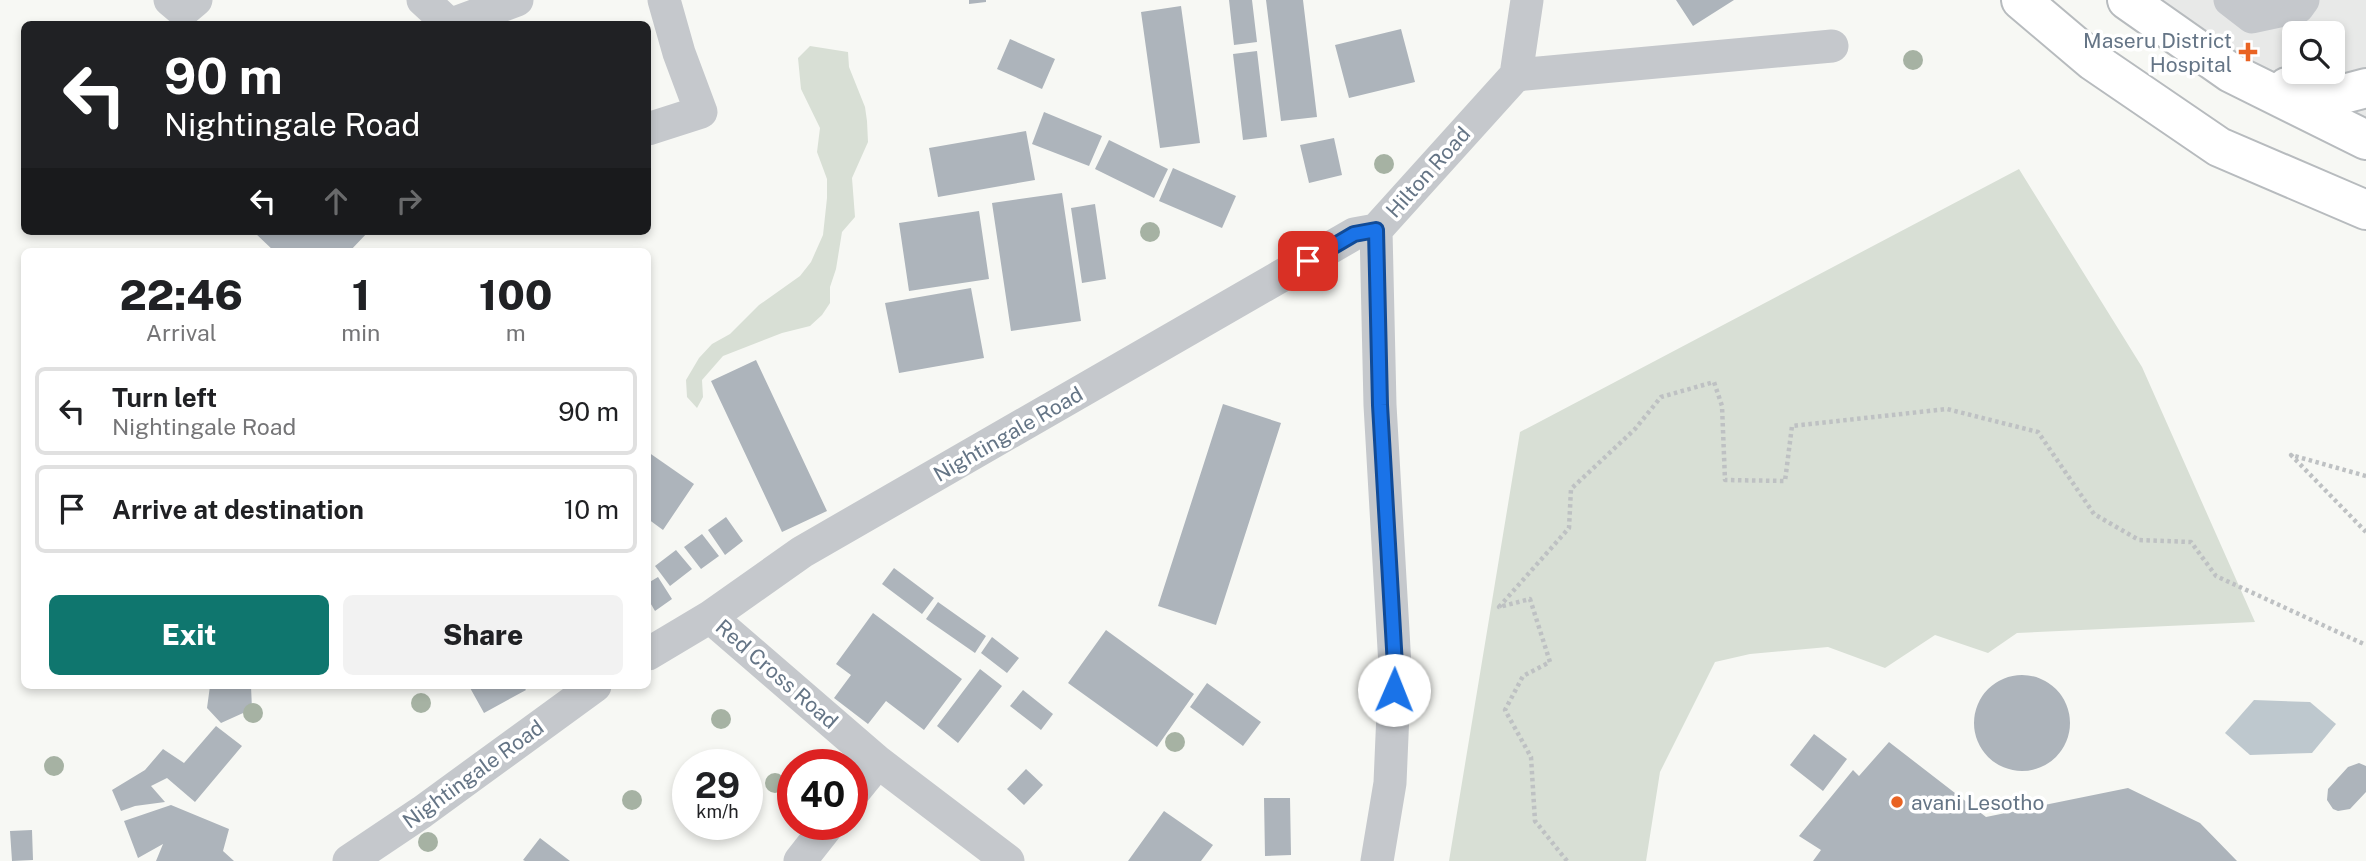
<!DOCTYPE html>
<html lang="en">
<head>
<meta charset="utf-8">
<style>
  :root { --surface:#fff; --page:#f2f2f2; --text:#202124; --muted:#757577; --line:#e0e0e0; --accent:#0f766e }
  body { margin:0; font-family:"Public Sans",sans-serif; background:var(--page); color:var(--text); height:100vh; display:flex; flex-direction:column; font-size:26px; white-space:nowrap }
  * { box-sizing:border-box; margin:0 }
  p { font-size:23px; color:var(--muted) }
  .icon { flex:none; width:38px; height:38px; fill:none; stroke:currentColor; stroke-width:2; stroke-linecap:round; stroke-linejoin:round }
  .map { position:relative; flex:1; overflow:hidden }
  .details { position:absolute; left:21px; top:248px; width:630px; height:441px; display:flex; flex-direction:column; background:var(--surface); border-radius:10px; box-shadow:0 4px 10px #0003 }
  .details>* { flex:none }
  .top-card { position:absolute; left:21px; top:21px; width:630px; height:214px; border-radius:10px; box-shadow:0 4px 10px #0003; background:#202124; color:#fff; overflow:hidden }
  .buttons { position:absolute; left:2282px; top:21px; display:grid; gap:14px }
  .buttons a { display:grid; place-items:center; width:63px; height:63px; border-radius:10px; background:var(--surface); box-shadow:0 4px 10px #0003; font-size:35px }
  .speed { position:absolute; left:672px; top:749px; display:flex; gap:14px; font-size:35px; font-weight:700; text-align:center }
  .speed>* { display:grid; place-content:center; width:91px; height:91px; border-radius:50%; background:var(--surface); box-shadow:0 4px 10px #0003; line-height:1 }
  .speed small { font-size:18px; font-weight:400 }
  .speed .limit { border:10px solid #d22; background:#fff; color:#111 }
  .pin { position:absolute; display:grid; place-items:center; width:60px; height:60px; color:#fff; margin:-30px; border-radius:14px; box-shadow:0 4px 10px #0006 }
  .me { position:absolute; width:77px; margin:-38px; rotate:1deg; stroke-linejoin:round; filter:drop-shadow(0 0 5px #0008) }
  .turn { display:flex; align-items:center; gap:24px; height:147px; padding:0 28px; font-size:32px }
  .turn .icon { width:91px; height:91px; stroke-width:2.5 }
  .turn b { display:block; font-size:49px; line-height:60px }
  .lanes { display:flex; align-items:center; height:66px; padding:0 28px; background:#0003; justify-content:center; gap:35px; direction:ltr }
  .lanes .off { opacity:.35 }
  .eta { display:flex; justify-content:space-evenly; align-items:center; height:119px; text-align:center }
  .eta b { font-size:42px; font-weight:800; line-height:49px }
  .primary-button { display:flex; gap:14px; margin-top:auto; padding:14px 28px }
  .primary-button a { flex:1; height:80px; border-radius:10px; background:var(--accent); color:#fff; font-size:28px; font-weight:800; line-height:80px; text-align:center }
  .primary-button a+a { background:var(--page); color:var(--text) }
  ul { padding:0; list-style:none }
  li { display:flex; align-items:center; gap:21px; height:88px; margin:0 14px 10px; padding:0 14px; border:4px solid var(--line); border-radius:10px }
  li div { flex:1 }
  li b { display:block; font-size:26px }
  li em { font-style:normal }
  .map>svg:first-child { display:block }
  .built { fill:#e8e9e8; fill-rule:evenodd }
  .green { fill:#d8dfd5 }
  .water { fill:#bec8ce }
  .building { fill:#adb4bb }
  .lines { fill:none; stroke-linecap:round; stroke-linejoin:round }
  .highway-casing { stroke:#b7bbbe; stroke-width:42 }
  .path { stroke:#bec1c3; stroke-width:4.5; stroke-dasharray:3.5 3.5; stroke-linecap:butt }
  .minor { stroke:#c5c8cc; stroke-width:33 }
  .highway { stroke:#fff; stroke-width:38 }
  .tree { fill:#a6b2a3 }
  .route-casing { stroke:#114b97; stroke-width:18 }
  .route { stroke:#1a73e8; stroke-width:12 }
  .poi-dot { fill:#e96323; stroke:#fff; stroke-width:2.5 }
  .labels { text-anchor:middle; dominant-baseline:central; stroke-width:7; stroke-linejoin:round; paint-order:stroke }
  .poi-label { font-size:21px; fill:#657586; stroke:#fff; text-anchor:end }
  .street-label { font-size:21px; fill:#657586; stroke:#fff }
</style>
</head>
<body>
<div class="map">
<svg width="2366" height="861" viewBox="0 0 2366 861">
  <rect width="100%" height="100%" fill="#f7f8f4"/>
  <path class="built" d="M2127,0H2366V140ZM2294,33H2333V72H2294Z"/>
  <path class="green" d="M810,46L848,52L849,67L865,107L867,121L868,142L852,178L855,217L842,232L836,269L830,287V303L822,315L810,326L782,333L723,356L702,380L703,397L697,408L687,397L686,380L699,358L712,344L730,334L759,305L800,276L811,262L823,235L827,198V179L817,152L820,128L801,89L798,58Z
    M2019,169L2142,367L2255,622L2017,633L1988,653L1935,635L1885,668L1828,647L1750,654L1715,662L1660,772L1646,861H1449L1520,432Z"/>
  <path class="water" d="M2254,700L2310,702L2336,724L2312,753L2250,755L2225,733Z"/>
  <path class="building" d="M969,0H986V2L969,4Z
    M1229,0H1252L1257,42L1234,45Z
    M1266,0H1303L1317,117L1281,121Z
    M1676,0H1734L1693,26Z
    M1181,6L1200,143L1160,148L1141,12Z
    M1401,29L1415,82L1349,98L1335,45Z
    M1010,39L1055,59L1042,89L997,69Z
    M1257,51L1267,137L1243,140L1233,54Z
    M1044,112L1102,136L1089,166L1032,144Z
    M1026,131L1035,180L938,197L929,148Z
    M1334,138L1342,175L1309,183L1300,145Z
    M1109,140L1168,169L1154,198L1095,169Z
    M1173,168L1236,196L1222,228L1159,201Z
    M1062,193L1081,321L1011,331L992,203Z
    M1095,204L1106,279L1082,283L1071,208Z
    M979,211L989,279L909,291L899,223Z
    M253,231H369L349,252H275Z
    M971,288L984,358L899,373L885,303Z
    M756,360L827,511L782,532L711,381Z
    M1223,404L1281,423L1216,625L1158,606Z
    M648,452L694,484L663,530L648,519Z
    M726,517L743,541L725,555L708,530Z
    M702,534L719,556L701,569L684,547Z
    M676,550L692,569L670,586L655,566Z
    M894,568L934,598L922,614L882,584Z
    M658,577L672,599L655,611L648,599V583Z
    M938,602L986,636L975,653L926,619Z
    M873,613L962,679L924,730L886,701L868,724L834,698L851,675L836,664Z
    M1106,630L1194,694L1157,747L1068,683Z
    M992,637L1019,658L1007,673L981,653Z
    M980,669L1002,686L958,743L937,726Z
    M1974 723a48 48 0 1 1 96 0a48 48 0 1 1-96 0Z
    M1207,683L1261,722L1243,746L1190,707Z
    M210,686H251L252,709L221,723L207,708Z
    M469,686H523L526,690L484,713Z
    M1023,690L1053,714L1041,730L1010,706Z
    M216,726L242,746L195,802L167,778L151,786L165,802L135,806L121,811L112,790L145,770L163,749L184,763Z
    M1814,734L1847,759L1823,791L1790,765Z
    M1889,742L1986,817L2128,788L2200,823L2237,861H1813L1821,850L1799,836L1853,770L1859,776Z
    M2359,763L2366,766V792L2350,809L2338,811L2333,809L2327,800L2328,789L2348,767Z
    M1026,769L1043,785L1024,805L1007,789Z
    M1264,798H1290L1291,855L1265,856Z
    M171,805L229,829L223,851L234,861H156L163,844L138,858L124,821Z
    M1164,811L1213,845L1201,861H1128Z
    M32,830L33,860L12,861L10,831Z
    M540,838L570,861H525L523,860Z"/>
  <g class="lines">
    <defs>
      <path id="highway" d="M2021,0L2093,61L2219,147L2366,210
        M2127,0L2231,73L2366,140
        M2287,87L2332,97L2366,88"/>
    </defs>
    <use href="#highway" class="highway-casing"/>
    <path class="path" d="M2366,476L2291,455L2366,532
      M1567,861L1535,821L1531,757L1505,710L1523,676L1550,662L1530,599L1499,607L1569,528L1571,489L1635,429L1661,397L1714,382L1722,406L1725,480L1785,481L1792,426L1947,409L2038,432L2094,514L2139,540L2191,542L2216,576L2366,645"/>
    <path class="minor" d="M170,0L183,11L196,0
      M423,0L449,24
      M2230,0L2252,17L2298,7L2303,0
      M452,24L517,0
      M1516,75L1832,46
      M648,129L701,112L679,53L664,0
      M710,617L878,762L1008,861
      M648,654L710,617L802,552L1354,234L1376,230
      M852,794L878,762
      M349,861L422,812L595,686
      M800,861L829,824
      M1377,861L1390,783L1395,666L1380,405L1376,230L1516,75L1527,0"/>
    <use href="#highway" class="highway"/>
  </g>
  <g class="tree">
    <circle cx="1913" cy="60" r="10"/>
    <circle cx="1384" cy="164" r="10"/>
    <circle cx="1150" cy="232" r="10"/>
    <circle cx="421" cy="703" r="10"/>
    <circle cx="253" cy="713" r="10"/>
    <circle cx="721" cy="719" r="10"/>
    <circle cx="1175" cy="742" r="10"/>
    <circle cx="54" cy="766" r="10"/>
    <circle cx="775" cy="783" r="10"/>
    <circle cx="632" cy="800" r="10"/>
    <circle cx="428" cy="842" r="10"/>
  </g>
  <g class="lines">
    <defs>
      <path id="route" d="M1308,261L1354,234L1376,230L1380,405L1395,666L1394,690"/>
    </defs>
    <use href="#route" class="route-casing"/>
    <use href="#route" class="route"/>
  </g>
  <g class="poi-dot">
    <path d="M2244.5 41.5h7v7h7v7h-7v7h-7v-7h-7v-7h7z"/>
    <circle cx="1897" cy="802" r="7"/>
  </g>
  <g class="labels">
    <g class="poi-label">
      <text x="2232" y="40">Maseru District<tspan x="2232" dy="24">Hospital</tspan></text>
      <text x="1911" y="802" text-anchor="start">avani Lesotho</text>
    </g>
    <g class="street-label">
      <text transform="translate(1428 172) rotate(-48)">Hilton Road</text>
      <text transform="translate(1008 434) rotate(-30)">Nightingale Road</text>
      <text transform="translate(777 674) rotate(41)">Red Cross Road</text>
      <text transform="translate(473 774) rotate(-36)">Nightingale Road</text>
    </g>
  </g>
</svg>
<div class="buttons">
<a><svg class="icon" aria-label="search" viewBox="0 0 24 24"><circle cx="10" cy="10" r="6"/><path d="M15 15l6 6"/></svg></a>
</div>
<div class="speed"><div>29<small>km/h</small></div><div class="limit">40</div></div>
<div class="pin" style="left:1308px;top:261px;background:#d93025"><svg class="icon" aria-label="arrive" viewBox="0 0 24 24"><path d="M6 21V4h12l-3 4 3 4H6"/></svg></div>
<svg class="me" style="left:1394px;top:690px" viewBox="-20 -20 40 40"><circle r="19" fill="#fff"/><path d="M0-13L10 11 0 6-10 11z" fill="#1a73e8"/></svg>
<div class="top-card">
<div class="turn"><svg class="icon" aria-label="left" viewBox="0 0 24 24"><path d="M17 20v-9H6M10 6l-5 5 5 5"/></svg><div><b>90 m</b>Nightingale Road</div></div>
<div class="lanes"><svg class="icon" aria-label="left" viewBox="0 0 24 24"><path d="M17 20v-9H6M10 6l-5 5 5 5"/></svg><svg class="icon off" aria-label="ahead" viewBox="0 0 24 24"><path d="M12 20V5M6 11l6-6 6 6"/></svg><svg class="icon off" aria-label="right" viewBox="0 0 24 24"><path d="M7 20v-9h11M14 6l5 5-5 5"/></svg></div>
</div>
<section class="details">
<div class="eta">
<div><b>22:46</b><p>Arrival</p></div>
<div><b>1</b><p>min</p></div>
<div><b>100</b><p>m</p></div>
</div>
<ul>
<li><svg class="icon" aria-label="left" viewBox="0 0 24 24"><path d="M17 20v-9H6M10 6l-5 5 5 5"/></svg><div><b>Turn left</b><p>Nightingale Road</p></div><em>90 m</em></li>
<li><svg class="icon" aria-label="arrive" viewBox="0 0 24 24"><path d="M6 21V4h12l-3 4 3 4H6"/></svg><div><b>Arrive at destination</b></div><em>10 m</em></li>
</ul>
<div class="primary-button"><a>Exit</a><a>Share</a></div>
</section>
</div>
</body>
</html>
